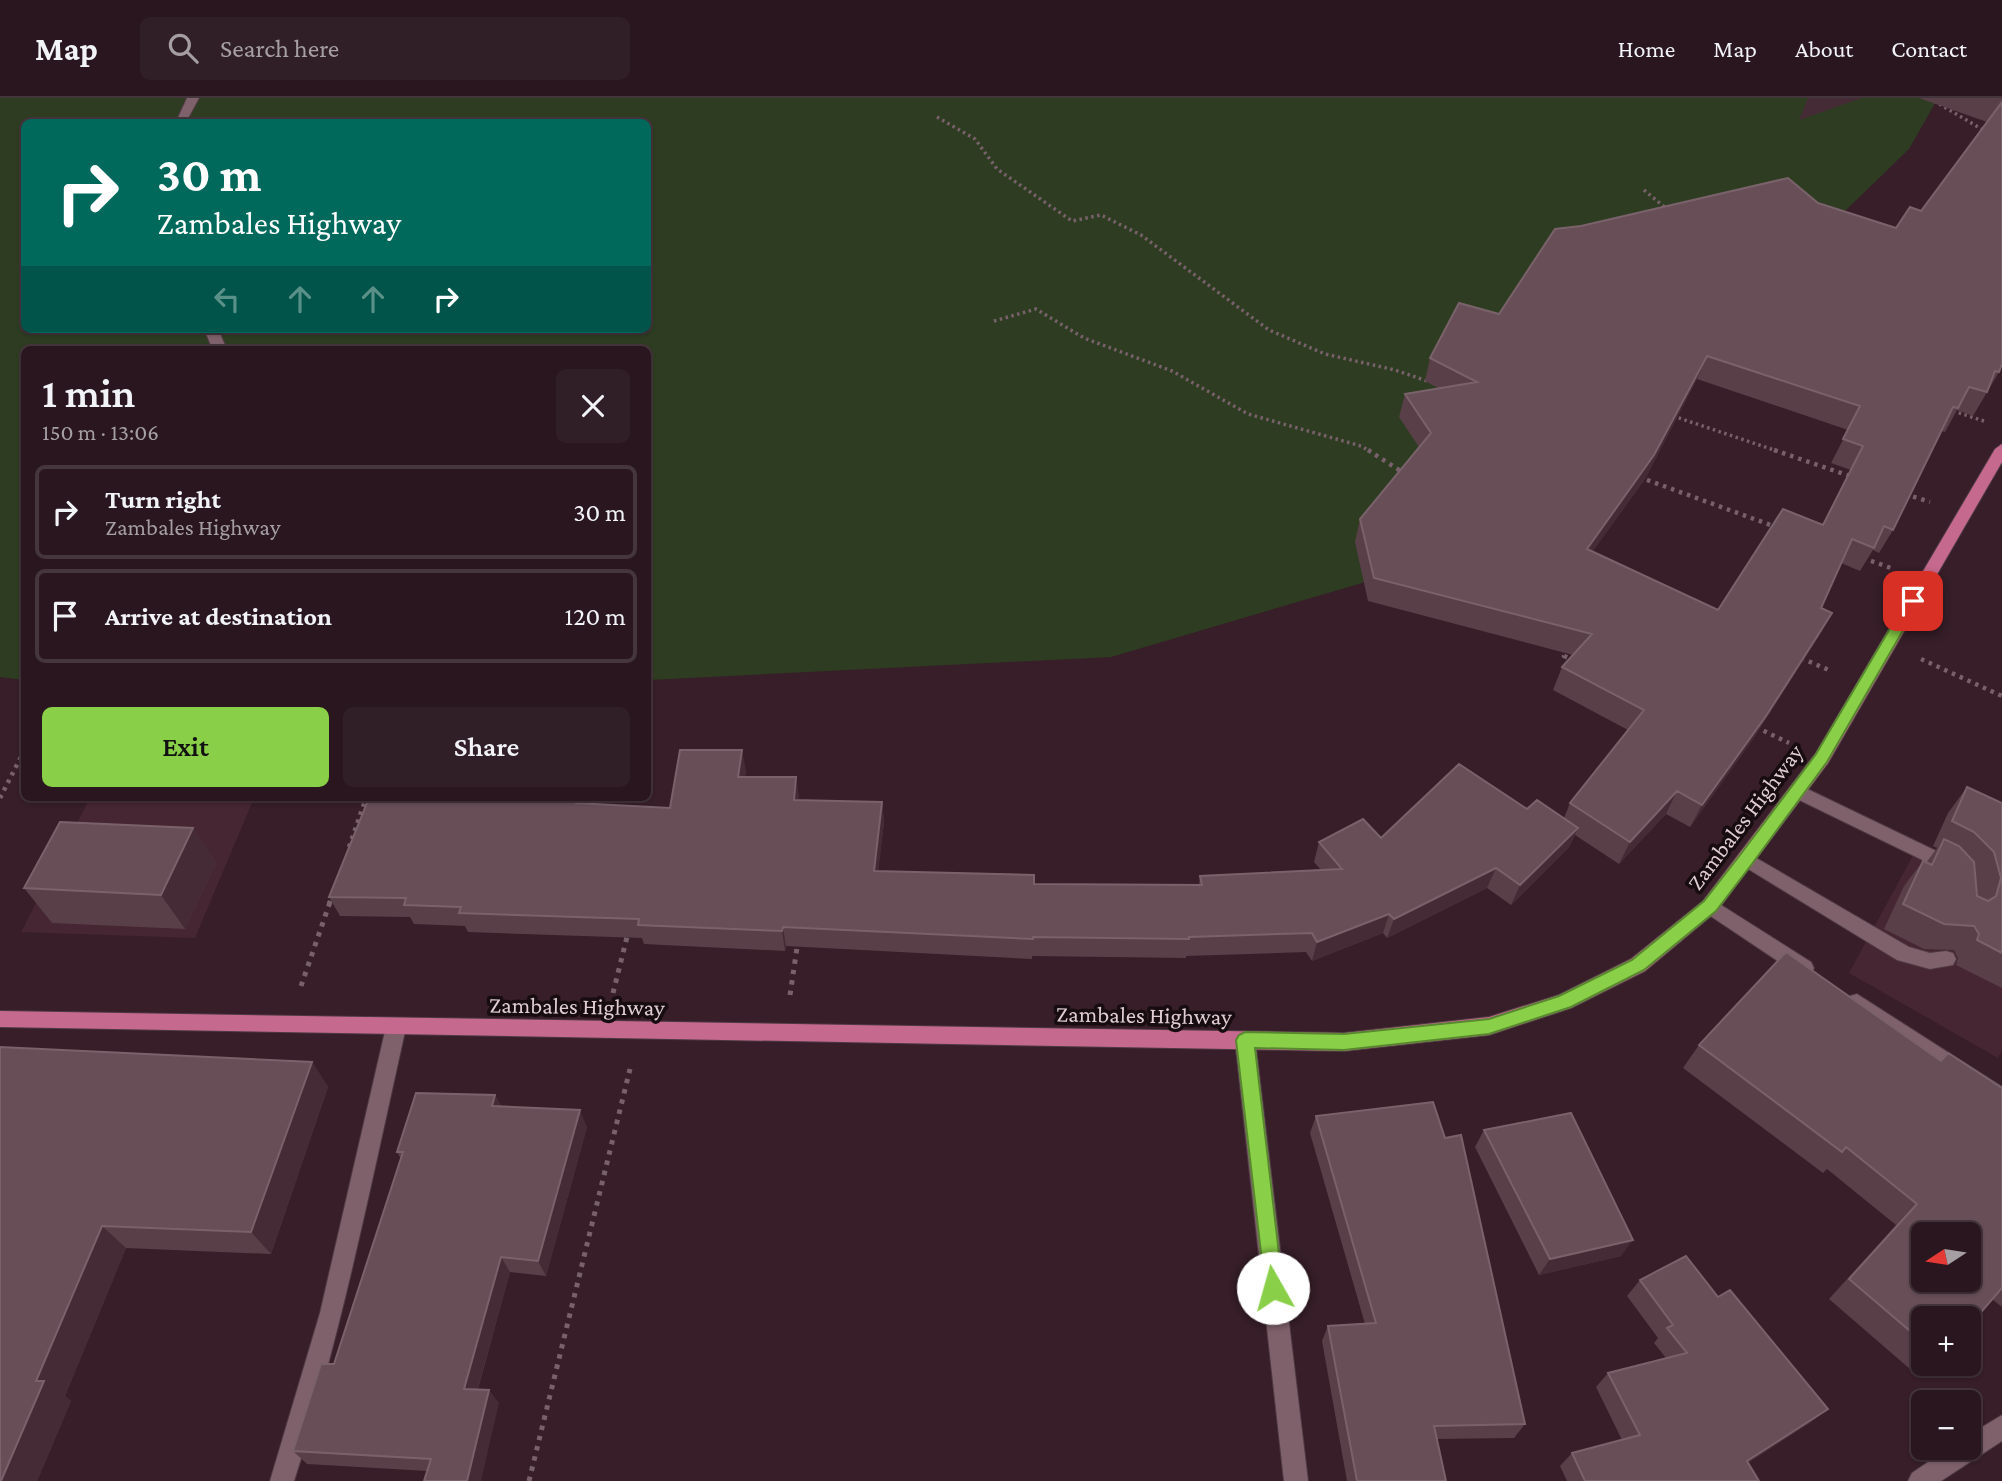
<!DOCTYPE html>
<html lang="en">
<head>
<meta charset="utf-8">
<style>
  :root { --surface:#29161e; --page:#311f27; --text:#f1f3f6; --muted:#a59fa4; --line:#45353c; --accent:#89cf48 }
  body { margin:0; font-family:"Crimson Pro",serif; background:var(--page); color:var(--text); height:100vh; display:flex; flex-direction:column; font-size:26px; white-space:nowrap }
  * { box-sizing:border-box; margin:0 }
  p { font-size:23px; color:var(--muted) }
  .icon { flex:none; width:38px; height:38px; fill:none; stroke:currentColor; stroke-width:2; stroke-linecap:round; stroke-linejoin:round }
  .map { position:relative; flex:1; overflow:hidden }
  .details { position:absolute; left:21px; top:248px; width:630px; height:455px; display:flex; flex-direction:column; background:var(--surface); border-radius:10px; box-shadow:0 2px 5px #0004,0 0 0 2px var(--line) }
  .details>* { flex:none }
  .top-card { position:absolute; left:21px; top:21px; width:630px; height:214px; border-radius:10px; box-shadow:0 2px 5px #0004,0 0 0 2px var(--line); background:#00695c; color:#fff; overflow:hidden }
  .needle { width:46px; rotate:258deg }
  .fabs { position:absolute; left:1911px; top:1124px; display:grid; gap:14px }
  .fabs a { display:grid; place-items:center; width:70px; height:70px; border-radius:10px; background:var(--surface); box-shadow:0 2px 5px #0004,0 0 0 2px var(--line); font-size:35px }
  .pin { position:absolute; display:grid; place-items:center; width:60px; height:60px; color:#fff; margin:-30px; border-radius:14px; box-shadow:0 4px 10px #0006 }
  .me { position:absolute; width:77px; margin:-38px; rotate:353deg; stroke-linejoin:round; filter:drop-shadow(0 0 5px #0008) }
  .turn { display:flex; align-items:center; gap:24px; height:147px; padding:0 21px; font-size:32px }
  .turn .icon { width:91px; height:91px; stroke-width:2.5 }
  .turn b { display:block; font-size:49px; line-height:60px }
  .lanes { display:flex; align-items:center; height:66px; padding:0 21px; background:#0003; justify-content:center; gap:35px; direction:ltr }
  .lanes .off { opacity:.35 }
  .round { display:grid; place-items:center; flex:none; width:74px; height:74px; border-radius:10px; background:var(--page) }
  .headline { display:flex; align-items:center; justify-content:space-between; height:119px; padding:0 21px }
  h1 { font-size:42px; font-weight:600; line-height:52px }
  .primary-button { display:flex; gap:14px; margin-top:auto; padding:14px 21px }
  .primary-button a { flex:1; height:80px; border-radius:10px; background:var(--accent); color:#111; font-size:28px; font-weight:600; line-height:80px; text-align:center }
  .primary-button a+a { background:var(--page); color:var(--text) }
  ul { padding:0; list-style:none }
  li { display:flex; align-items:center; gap:21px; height:94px; margin:0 14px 10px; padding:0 7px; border:4px solid var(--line); border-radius:10px }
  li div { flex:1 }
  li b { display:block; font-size:26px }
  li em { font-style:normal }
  header { display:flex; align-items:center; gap:42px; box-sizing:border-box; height:98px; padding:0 35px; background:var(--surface); border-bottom:2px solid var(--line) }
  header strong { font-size:33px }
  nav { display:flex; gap:38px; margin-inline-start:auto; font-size:24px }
  .search { width:490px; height:63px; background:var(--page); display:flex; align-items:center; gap:18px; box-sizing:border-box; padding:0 24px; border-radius:10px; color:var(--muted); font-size:26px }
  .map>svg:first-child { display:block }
  .built { fill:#462632 }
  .green { fill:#2e3d22; fill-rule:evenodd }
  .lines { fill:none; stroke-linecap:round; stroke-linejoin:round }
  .lane-casing { stroke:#4f3a43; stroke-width:2 }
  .street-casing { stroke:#4f3a43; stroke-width:2 }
  .primary-casing { stroke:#4f3a43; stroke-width:2 }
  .path-far2 { stroke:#78616a; stroke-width:3.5; stroke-dasharray:2.5 3.5; stroke-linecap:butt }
  .path-far1 { stroke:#78616a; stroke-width:4.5; stroke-dasharray:3.5 5; stroke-linecap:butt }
  .path { stroke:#78616a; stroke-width:5; stroke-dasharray:4.5 6; stroke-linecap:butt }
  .lane { fill:#7f616b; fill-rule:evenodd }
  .street { fill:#7f616b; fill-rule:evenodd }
  .primary { fill:#c6698f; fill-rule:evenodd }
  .wall { fill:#593f48; fill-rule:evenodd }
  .shaded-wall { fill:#452b35 }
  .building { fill:#674e57; stroke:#7a626b; stroke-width:2; fill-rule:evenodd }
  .route { fill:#89cf48; stroke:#59872f; stroke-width:2 }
  .labels { text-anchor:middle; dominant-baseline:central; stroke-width:7; stroke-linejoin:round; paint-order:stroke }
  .street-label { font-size:23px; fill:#dfcdd3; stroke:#170c10 }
</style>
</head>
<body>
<header>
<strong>Map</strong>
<div class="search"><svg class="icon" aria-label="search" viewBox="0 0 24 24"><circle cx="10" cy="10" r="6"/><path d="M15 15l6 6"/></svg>Search here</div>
<nav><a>Home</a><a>Map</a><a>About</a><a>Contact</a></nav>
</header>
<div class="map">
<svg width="2002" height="1383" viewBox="0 0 2002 1383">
  <rect width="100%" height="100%" fill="#371e28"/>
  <path class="built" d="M90,700H254L195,840L21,834Z
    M1916,752L2002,793V952L1998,960L1849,875Z"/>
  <path class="green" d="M0,0H1938L1909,51L1746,209L1362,485L1111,559L648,582V252H24V582L0,579ZM24,24H648V231H24Z"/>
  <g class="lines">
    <defs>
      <path id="lane" d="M187,0H199L186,24H176Z
        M204,231H218L227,252H213Z
        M1797,686L1957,763L1960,768L1957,773L1951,775L1945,773L1791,698L1788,693L1791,688Z
        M1746,754L1909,849L1930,855L1946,853L1953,855L1956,861L1953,867L1930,871L1897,862L1740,766L1737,761L1740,756Z"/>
      <path id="street" d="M1710,800L1811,864L1814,870L1811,876L1804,878L1797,876L1703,813L1701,808L1703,803Z
        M1857,896L2002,989V1009L1850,910L1847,904L1850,898Z
        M396,920L403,923L406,929C372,1081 342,1234 294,1383H270L320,1215L386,929L389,923Z
        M1245,933L1252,936L1255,942L1308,1383H1284L1235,942L1238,936Z
        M2002,1317V1343L1941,1383H1908L1912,1375L1950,1349H1969V1337Z"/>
      <path id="primary" d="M2002,346V364L1828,665L1717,813L1645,873L1571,910L1489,937L1344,953L0,929V913L1344,935L1489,919L1559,897L1631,861L1703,803L1816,655L1995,351Z"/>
    </defs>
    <use href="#lane" class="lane-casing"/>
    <use href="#street" class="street-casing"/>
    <use href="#primary" class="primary-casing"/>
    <path class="path-far2" d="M1929,0L1985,33
      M937,19L975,41L997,71L1072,123L1101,117L1141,137L1269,232L1325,256L1395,272L1430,284
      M1644,92L1668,112
      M994,223L1036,211L1084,240L1172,273L1248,316L1361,348L1371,354
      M1953,313L1984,323
      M1673,318L1780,354"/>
    <path class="path-far1" d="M1368,352L1402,374
      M1774,352L1850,378
      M1639,379L1776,429
      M1905,396L1930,404
      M1863,460L1891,470
      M1569,551L1564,558L1573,562
      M1801,560L1831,573
      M1921,561L2002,598
      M1756,629L1789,645
      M0,700L24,653
      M349,749L366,700
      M329,806L332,797"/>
    <path class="path" d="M301,888L330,804
      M613,895L628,835
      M790,897L798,843
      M529,1383L630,971"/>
    <use href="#lane" class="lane"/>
    <use href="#street" class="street"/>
    <use href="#primary" class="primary"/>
  </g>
  <path class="wall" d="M1919,0H2002L1999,274L1973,318L1957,312L1945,334L1941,333L1893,432L1879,455L1873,452L1860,473L1841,465L1821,510L1832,515L1819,538L1753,641L1690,729L1666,716L1619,766L1575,737L1569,749L1511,807L1487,790L1387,840L1383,835L1312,863L1306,854L1186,858V860L1032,858V861L786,848L785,853L644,846L642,840L468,834L465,828L414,826L410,819L340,818L329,799L369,700H588V705L670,710L746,672L745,679H796L799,702L882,704L884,724L878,773L1034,786L1199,787L1200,778L1321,772L1314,764L1319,744L1381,740L1527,711L1564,720L1570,705L1628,632L1553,592L1562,569L1573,557L1368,503L1355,444L1360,421L1419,349L1399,319L1405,296L1438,290L1425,283L1430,260L1499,216L1818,105L1896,130L1921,113L1987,24ZM1697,281L1848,332L1831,365L1851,372L1823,427L1718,512L1592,454L1645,381Z
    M1967,689L2002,705V890L1956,867L1958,860L1954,852L1924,851L1884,831L1904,788L1923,763L1926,765L1937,750L1933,748L1948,715Z
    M193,730L216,765L185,831L52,825L24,790Z
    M1699,947L1941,963L2002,990V1209L1992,1201L1923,1220V1265H1935L1918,1278L1829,1201L1896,1127L1827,1071L1823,1075L1683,970Z
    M0,949L312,964L328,989L271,1156L126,1150L65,1298L71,1303L37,1383H0Z
    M495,997L501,1008L587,1029L546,1178L510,1174L478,1291L499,1305L427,1373L307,1366L293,1353L334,1266L401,1061L397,1054Z
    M1316,1018L1525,1326L1514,1340L1437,1341L1446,1383H1347L1322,1243L1328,1228L1365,1226L1310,1035Z
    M1484,1032L1621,1158L1539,1177L1475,1049Z
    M1640,1182L1718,1199L1828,1311L1811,1324L1748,1365L1759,1383H1567L1560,1368L1572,1355L1622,1342L1596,1289L1608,1275L1666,1260L1654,1245L1658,1240L1627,1198Z"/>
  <path class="shaded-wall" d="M1808,0H1862L1799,22Z
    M1707,258L1697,281L1645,381L1578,474L1587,451Z
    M1832,515L1819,538L1753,641L1690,729L1702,707Z
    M742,652L746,672L742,699L738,679Z
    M796,679L799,699L797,722L794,702Z
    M1677,693L1666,716L1619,766L1630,744Z
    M577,700H588L589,703L583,725L576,705Z
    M882,704L884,724L876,792L874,773Z
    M193,730L216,765L185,831L161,797Z
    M1578,730L1569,749L1511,807L1520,787Z
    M1496,770L1487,790L1387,840L1394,821Z
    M1389,816L1383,835L1312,863L1317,844Z
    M783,829L786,848L785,853L782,833Z
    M312,964L328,989L271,1156L251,1134Z
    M495,997L504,1014L492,1008Z
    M580,1012L587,1029L546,1178L538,1163Z
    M102,1128L126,1150L65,1298L71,1303L37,1383H1L36,1283Z
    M1633,1142L1621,1158L1539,1177L1550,1161Z
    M501,1159L510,1174L474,1304L464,1291Z
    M489,1292L499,1305L481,1383H467Z
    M1828,1311L1811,1324L1731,1376L1747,1363Z"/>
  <path class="building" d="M2002,4V266L1999,274L1995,273L1987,294L1969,289L1958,310L1953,309L1893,432L1884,428L1874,450L1852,441L1821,510L1832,515L1766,618L1702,707L1677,693L1630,744L1570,705L1644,612L1562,569L1592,536L1374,480L1360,421L1431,335L1405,296L1477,284L1430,260L1459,205L1499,216L1555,131L1581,128L1788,80L1818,105L1896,130L1910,109L1921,113ZM1707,258L1860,308L1843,341L1863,348L1823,427L1783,411L1718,512L1587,451L1654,357Z
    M680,652H742L738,679H796L794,702L882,704L874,773L1034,777V786L1202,787L1200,778L1342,771L1319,744L1363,721L1381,740L1459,666L1527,711L1537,702L1578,730L1520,787L1496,770L1394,821L1389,816L1317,844L1312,835L1189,839V841L1033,839V841L783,829L782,833L638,827L639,821L459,815L461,809L404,807L406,800L329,799L369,700H577L576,705L670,710Z
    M1967,689L2002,705V855L1977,842L1979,836L1974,828L1944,826L1903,806L1923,763L1932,767L1944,741L1959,748L1974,764L1977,798L1988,803L1996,798L2001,780L1994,754L1974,734L1952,723Z
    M60,724L193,730L161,797L24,790Z
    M1786,854L1941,963L1948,955L2002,990V1190L1969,1228V1220H1923V1244L1849,1181L1917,1106L1846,1049L1842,1054L1699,947ZM1923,1136H1969V1181H1923Z
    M0,949L312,964L251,1134L102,1128L36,1283H44L1,1383H0Z
    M416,995L495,997L492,1008L580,1012L538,1163L501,1159L464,1291L489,1292L467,1383H424L431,1361L293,1353L321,1266H334L403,1054H397Z
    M1433,1004L1445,1040L1461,1037L1525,1326L1434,1328L1446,1383H1357L1328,1228L1376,1225L1316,1018Z
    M1571,1015L1633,1142L1550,1161L1484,1032Z
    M1686,1158L1718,1199L1730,1192L1828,1311L1747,1363L1759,1383H1585L1572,1355L1640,1337L1608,1275L1687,1255L1667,1230L1673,1227L1640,1182Z"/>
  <path class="route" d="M1913,498L1920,503L1827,664L1752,766L1716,813L1644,872L1571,909L1489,936L1344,952L1255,950L1283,1190L1281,1197L1273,1200L1266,1197L1236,942L1239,937L1245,934L1344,936L1489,921L1559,898L1632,862L1704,803L1740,757L1816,656L1908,500Z"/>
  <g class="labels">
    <g class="street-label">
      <text transform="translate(1745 719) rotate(-53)">Zambales Highway</text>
      <text transform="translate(577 908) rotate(1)">Zambales Highway</text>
      <text transform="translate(1144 917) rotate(1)">Zambales Highway</text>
    </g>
  </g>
</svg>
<div class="fabs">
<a><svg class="needle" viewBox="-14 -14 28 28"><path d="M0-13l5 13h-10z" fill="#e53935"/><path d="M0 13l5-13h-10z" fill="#a59fa4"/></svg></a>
<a>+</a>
<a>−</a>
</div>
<div class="pin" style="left:1913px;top:503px;background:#d93025"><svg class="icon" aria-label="arrive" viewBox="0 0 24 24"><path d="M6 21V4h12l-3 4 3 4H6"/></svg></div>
<svg class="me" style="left:1273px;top:1190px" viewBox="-20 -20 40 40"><circle r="19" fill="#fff"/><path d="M0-13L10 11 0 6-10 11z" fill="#89cf48"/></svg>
<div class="top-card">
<div class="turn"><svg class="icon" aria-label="right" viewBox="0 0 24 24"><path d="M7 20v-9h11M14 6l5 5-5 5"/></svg><div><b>30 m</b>Zambales Highway</div></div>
<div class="lanes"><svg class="icon off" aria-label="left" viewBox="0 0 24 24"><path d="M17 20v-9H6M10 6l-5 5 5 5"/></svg><svg class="icon off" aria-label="ahead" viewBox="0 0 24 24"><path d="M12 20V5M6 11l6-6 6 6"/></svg><svg class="icon off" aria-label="ahead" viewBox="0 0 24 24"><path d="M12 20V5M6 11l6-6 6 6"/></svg><svg class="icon" aria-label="right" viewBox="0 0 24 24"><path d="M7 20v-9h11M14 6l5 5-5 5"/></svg></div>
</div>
<section class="details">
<div class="headline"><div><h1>1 min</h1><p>150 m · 13:06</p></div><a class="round"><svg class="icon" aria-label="close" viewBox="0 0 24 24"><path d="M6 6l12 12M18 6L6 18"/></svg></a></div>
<ul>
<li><svg class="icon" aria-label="right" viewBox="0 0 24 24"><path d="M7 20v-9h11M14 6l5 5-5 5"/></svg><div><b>Turn right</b><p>Zambales Highway</p></div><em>30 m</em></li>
<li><svg class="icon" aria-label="arrive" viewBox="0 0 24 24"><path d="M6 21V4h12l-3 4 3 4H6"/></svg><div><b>Arrive at destination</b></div><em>120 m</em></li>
</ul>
<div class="primary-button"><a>Exit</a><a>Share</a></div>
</section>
</div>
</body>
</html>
